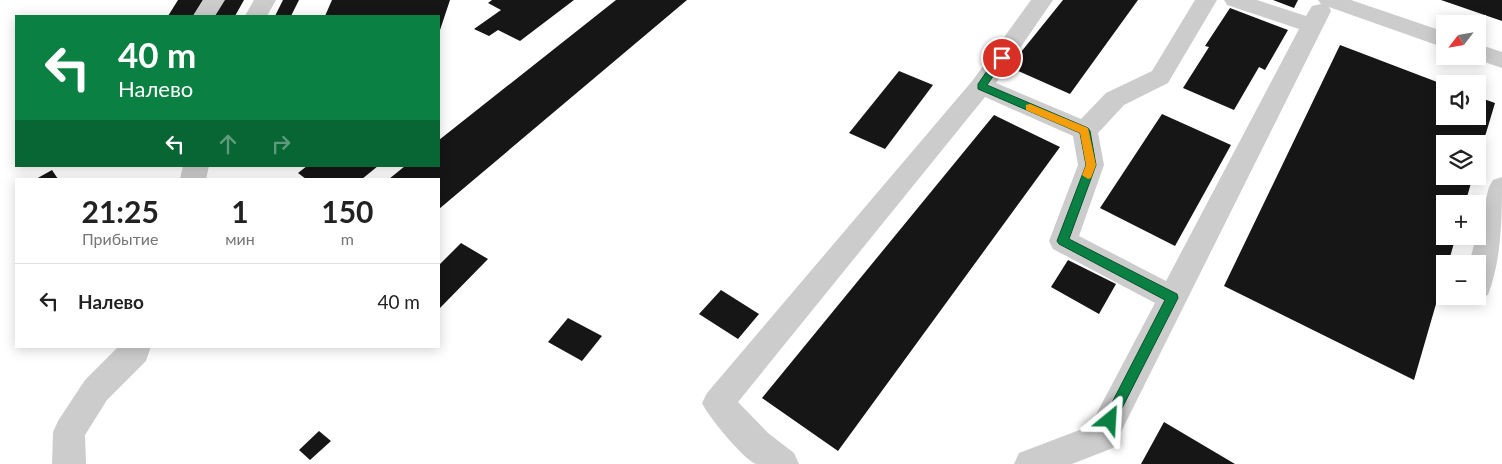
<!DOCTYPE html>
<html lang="ru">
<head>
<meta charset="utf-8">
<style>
  :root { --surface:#fff; --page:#f6f6f6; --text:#222; --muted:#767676; --line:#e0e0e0 }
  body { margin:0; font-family:Lato,sans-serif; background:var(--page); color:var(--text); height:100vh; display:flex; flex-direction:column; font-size:19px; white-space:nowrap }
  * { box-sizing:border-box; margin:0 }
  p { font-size:16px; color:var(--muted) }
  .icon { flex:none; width:28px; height:28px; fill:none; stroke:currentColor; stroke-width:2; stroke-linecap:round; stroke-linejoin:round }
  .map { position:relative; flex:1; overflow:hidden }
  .drawer { position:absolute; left:15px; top:178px; width:425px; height:170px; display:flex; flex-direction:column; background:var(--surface); border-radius:0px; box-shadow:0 2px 12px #0003 }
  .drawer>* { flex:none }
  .top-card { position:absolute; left:15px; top:15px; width:425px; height:152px; border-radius:0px; box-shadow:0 2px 12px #0003; background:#0b8043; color:#fff; overflow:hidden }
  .needle { width:32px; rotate:239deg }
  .fabs { position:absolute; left:1436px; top:15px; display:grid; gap:10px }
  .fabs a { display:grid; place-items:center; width:50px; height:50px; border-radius:0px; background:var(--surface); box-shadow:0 2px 12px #0003; font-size:25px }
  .pin { position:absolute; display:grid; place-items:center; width:42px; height:42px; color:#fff; margin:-21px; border:2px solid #fff; border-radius:50%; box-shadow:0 1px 5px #0007 }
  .me { position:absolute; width:55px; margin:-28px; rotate:27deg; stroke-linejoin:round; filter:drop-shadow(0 0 4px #0008) }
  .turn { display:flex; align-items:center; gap:18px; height:105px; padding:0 20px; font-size:22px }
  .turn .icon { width:65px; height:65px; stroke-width:2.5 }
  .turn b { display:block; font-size:35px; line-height:42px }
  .lanes { display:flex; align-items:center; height:48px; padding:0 20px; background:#0003; justify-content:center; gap:25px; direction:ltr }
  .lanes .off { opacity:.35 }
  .eta { display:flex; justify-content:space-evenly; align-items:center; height:85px; text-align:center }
  .eta b { font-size:30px; font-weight:700; line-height:35px }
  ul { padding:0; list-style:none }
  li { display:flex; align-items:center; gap:15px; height:75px; padding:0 20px; border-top:1px solid var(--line) }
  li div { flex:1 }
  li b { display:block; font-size:19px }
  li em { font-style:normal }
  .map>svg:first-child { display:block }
  .building { fill:#161616 }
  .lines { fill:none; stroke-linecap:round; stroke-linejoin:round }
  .minor { fill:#ccc; fill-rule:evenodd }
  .route { fill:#0b8043; stroke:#07532c }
  .slow { fill:#f59e0b }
</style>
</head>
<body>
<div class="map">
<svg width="1502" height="464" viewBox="0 0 1502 464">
  <rect width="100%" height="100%" fill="#fff"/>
  <path class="building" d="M178,0H203L193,16H168Z
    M224,0H244L235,16H214Z
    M283,0H299L291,16H275Z
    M332,0H450L439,33V16H325Z
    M492,0H574L520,41L498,30L489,36L474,29L501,10L488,3Z
    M616,0H687L439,209V179H389L405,166H439V140Z
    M1063,0H1138L1070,94L1009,67Z
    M1273,0H1298L1294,8Z
    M1441,0H1502V21Z
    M1230,8L1288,30L1265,70L1259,67L1234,110L1183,88L1209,47L1205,46Z
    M1340,45L1445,85V116H1478V97L1495,103L1478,160V144H1445V176H1473L1465,204H1445V236H1456L1448,264H1445V273L1414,380L1224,286Z
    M899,71L933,85L885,149L849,133Z
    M1162,114L1231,145L1175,246L1100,208Z
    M994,115L1060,147L838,451L762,398Z
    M307,166H378L362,179H306L298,173Z
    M52,170L58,179H36Z
    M461,243L488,259L439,309V265Z
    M1068,260L1116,284L1099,314L1051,287Z
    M721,290L759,314L738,339L699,314Z
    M568,318L602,336L582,361L548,342Z
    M1164,422L1235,464H1141Z
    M319,431L331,441L310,460L299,450Z"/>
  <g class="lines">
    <path class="minor" d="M203,0H225L215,16H193Z
      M254,0H276L267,16H245Z
      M1031,0H1053L996,83L1081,119L1106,93L1152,71L1195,0H1217L1168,83L1124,105L1098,133L1104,165L1079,236L1166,281L1299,29L1227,5L1224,0H1257L1306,16L1312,6L1321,4L1318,0H1351L1445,32V48L1329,7L1331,11L1113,448L1072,464H1014L1019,453L1090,426L1155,303L1053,249L1049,241L1078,165L1073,136L985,97L738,402L768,433L794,453L799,464C790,464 763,464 756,464C744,460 707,415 702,403L707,393L973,80Z
      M1478,44L1502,52V68L1470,57L1478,56Z
      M183,166H209L206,179H180Z
      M1502,177C1502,216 1502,258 1488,295L1478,298L1473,296H1478V264H1469L1489,187L1493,180Z
      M119,346H151L146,361L107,400L85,435L86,464H52L53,432L58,421L85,380Z"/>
  </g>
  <path class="route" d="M1002,54L1006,58L987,85L1088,128L1090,131L1096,165L1069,239L1177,294L1178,298L1114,424L1110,426L1105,424L1103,420L1165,300L1059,244L1057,241L1086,165L1080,133L978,89V84L998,55Z"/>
  <path class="slow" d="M1030,104L1088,128L1096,165L1091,178L1088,179L1082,175L1086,165L1080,133L1026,110V105Z"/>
</svg>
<div class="fabs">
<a><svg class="needle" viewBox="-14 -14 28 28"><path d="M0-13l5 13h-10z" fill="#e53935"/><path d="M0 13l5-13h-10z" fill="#767676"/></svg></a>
<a><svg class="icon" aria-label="sound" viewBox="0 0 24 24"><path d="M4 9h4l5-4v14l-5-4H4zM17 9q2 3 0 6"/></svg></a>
<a><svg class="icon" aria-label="layers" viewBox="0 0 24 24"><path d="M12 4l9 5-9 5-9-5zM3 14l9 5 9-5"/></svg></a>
<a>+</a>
<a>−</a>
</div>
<div class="pin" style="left:1002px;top:58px;background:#d93025"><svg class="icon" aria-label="arrive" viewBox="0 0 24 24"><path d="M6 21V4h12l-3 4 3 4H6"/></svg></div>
<svg class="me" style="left:1110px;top:420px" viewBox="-20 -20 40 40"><path d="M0-17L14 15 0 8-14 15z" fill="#0b8043" stroke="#fff" stroke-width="4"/></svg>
<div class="top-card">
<div class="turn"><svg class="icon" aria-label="left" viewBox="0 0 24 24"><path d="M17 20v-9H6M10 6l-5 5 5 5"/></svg><div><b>40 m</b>Налево</div></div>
<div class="lanes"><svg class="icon" aria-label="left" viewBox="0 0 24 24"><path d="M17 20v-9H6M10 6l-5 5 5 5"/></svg><svg class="icon off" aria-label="ahead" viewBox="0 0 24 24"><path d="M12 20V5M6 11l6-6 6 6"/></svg><svg class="icon off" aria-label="right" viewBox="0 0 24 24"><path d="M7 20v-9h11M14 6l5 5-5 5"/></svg></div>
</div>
<section class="drawer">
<div class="eta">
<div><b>21:25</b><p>Прибытие</p></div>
<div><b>1</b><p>мин</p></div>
<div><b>150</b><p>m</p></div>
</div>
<ul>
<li><svg class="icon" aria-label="left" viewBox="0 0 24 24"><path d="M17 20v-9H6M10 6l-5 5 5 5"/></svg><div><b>Налево</b></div><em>40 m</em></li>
</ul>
</section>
</div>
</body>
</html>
